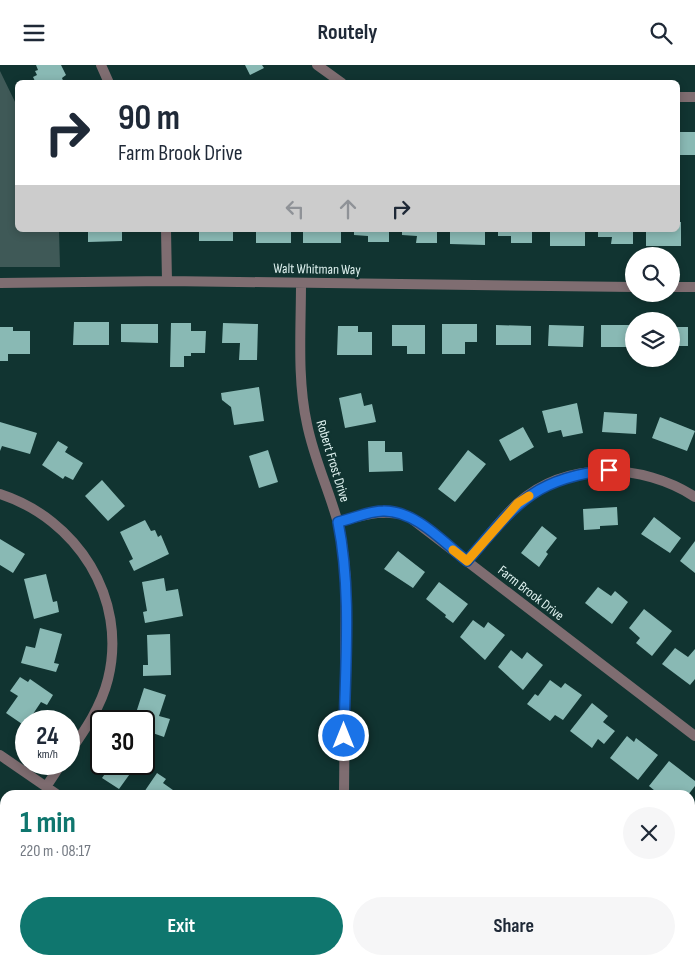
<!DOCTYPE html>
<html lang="en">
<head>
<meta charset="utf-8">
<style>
  :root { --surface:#fff; --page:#f6f6f7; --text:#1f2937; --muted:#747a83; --accent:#0f766e }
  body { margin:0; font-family:"Sofia Sans Condensed",sans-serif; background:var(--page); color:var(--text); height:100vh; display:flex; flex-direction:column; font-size:19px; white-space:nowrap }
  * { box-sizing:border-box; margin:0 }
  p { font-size:16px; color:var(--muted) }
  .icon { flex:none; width:28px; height:28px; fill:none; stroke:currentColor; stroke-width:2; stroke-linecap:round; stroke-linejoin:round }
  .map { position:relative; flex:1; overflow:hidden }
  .side { position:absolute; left:0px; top:725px; width:695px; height:175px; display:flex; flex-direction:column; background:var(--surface); border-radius:15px 15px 0 0; box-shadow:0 2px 8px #0003 }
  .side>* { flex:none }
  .guide { position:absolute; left:15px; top:15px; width:665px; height:152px; border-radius:8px; box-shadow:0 2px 8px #0003; background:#fff; color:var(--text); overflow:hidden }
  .controls { position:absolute; left:625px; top:182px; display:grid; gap:10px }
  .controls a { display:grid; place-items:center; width:55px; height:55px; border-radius:50%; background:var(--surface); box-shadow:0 2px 8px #0003; font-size:25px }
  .speed { position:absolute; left:15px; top:645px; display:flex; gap:10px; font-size:25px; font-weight:700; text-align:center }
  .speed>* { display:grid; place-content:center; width:65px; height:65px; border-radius:50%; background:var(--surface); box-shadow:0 2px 8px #0003; line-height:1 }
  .speed small { font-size:12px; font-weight:400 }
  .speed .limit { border:2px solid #111; border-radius:8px; background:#fff; color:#111 }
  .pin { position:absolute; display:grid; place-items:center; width:42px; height:42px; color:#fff; margin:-21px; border-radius:10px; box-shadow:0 2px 8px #0006 }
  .me { position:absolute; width:55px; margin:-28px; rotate:0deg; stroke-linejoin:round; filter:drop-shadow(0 0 4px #0008) }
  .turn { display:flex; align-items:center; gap:18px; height:105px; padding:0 20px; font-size:22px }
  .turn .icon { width:65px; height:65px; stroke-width:2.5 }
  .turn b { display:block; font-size:35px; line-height:42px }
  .lanes { display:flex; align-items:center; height:48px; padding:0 20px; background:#0003; justify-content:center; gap:25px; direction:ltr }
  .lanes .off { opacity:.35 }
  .round { display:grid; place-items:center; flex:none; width:52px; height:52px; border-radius:26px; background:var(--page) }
  .headline { display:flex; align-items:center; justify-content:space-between; height:85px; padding:0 20px }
  h1 { font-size:30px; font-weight:700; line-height:38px; color:var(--accent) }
  .primary-button { display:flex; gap:10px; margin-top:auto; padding:10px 20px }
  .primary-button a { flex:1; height:58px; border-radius:30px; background:var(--accent); color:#fff; font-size:20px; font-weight:700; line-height:58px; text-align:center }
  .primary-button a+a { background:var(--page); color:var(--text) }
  header { display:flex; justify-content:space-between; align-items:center; height:65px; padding:0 20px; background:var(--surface); font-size:22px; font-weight:700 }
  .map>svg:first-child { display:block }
  .green { fill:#3f5957 }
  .building { fill:#89b9b4 }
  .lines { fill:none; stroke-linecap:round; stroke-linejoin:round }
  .service { stroke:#7f6d71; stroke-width:7 }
  .minor { stroke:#7f6d71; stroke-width:10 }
  .route-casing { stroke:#114b97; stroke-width:12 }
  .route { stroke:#1a73e8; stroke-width:9 }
  .slow { stroke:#f59e0b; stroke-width:9 }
  .labels { text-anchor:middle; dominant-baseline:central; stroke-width:5; stroke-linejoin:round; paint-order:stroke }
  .street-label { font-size:14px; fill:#def1ef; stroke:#113431 }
</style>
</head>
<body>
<header><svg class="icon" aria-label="menu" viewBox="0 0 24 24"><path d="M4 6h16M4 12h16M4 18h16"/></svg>Routely<svg class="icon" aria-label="search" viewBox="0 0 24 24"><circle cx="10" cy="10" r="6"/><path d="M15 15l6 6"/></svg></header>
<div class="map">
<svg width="695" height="900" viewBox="0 0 695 900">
  <rect width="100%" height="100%" fill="#113431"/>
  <path class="green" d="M0,6L17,41L18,165H59L60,202H0Z"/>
  <path class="building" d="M36,0H61L66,10L62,13L64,18H36L33,12L37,10L35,6L38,5Z
    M245,0H262L264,3L250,10Z
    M678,67H695V90H678Z
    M678,157H681V181H646V165H678Z
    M88,165H122V176L88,177Z
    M199,165H233V176H199Z
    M256,165H291V178H256Z
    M303,165H341V178H303Z
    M354,165H389V177H368V171L354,170Z
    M402,165H437V178H416L417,171L402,170Z
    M450,165H485V180L450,179Z
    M498,165H532V178H511V171H498Z
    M550,165H585V181H550Z
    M598,165H633V179H611L612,172H598Z
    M74,257H109V280H73Z
    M171,258H191V266H206L205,288H191V291H184V302H170Z
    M223,258L258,259L257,295H239L240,278H222Z
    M121,259H158V278L121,277Z
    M442,259H477V277H465V289H442Z
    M392,260H425V289H407V281H392Z
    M496,260L531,261V280H496Z
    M549,260L584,261L583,282L548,281Z
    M601,260H634V282H601Z
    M338,261H358V267H372V290H337Z
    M0,262H13V266H30V289H8V296H0Z
    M671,262H688V281H671Z
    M259,322L264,356L234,360L231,342L222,335L221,328Z
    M361,328L364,341L372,339L376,357L345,363L339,333Z
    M577,338L583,368L563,372L561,365L548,368L542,346Z
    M604,347L637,349L636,369L602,367Z
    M660,352L695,366L687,386L652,373Z
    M0,357L37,368L30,389L2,381L0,386Z
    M523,362L534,382L510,396L499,375Z
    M58,376L68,382L65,387L83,398L73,415L65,411L63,414L42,400Z
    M368,376H385V387H402L403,406L369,407Z
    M268,385L278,417L259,423L249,391Z
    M468,385L486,399L455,437L438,424Z
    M102,415L125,441L108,456L85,431Z
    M617,442L618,460L600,461V464L584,465L583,444Z
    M654,452L681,473L670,488L641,469Z
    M145,455L151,466L155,465L158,472L161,470L169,489L134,506L129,496L133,494L120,467Z
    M542,461L557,473L546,487L548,489L539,502L521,488Z
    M0,474L25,489L13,508L0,500Z
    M695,476V508L680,496Z
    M398,486L425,507L413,523L384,504Z
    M46,509L53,537L57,536L59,547L34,554L24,514Z
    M164,513L166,526L178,524L183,551L145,558L143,547L147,546L142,517Z
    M439,517L468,539L453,558L445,552L446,550L426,534Z
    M598,522L611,531L615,526L628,537L612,559L585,538Z
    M644,544L672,566L652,591L636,578L640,573L629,563Z
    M473,555L484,563L488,557L505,570L485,595L460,572Z
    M40,563L62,569L54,598L59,599L56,607L21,598L26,581L35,583Z
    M170,569L171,610L143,611V600H148L147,570Z
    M675,583L688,592L695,584V614L690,620L662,599Z
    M511,585L522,594L527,587L543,600L523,625L498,602Z
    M20,612L28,617L30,614L53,630L47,640L41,637L25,661L6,648L18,631L10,626Z
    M550,615L561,623L565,618L582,630L563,655L555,650L550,656L527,639L535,629L538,631Z
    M144,623L166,630L159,651L170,654L164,672L144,665V656H130L132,650L135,651Z
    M592,638L608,651L603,657L615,666L604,679L598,674L592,683L570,666Z
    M627,671L634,677L636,673L658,690L638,715L610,693Z
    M669,696L695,716V721L688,730H660L649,721Z
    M112,699H137L119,724L102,713Z
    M157,708L166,714L163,718L180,730H142Z
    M28,895H54L51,900H32L33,898Z"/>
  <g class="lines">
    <path class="service" d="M331,900V895"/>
    <path class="minor" d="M101,0L109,18
      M317,0L342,18
      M678,32H695
      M166,165L167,216
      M0,218L167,216L634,222
      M301,218C301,264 297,314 307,359C314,394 329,425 338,458C343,477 344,496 346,515L344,730
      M671,222H695
      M0,429C77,454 128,533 108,614C101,642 85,665 69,688
      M338,457C362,451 383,443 408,451L695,671
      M467,496C484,477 499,455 518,438C566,395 643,398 695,432
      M0,690L58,730
      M46,722L61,699"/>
  </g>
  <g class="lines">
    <defs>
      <path id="route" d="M344,671C345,601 352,527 338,457C352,454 368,446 383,446C415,445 443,477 467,496C515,441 532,413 609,405"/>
    </defs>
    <use href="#route" class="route-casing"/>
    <use href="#route" class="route"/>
    <path class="slow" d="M453,485L467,496L518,438L529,431"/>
  </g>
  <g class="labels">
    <g class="street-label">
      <text transform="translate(317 204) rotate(1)">Walt Whitman Way</text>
      <text transform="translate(333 396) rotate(73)">Robert Frost Drive</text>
      <text transform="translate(531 528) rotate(38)">Farm Brook Drive</text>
    </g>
  </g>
</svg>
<div class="controls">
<a><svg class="icon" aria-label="search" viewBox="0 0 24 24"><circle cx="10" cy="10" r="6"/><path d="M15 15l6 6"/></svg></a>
<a><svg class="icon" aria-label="layers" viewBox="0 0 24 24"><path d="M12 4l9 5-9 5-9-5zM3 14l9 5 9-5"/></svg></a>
</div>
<div class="speed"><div>24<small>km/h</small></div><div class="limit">30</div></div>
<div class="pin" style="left:609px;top:405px;background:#d93025"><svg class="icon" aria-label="arrive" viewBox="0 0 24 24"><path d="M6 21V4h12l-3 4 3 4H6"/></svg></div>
<svg class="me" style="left:344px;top:671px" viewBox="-20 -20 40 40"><circle r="17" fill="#1a73e8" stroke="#fff" stroke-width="3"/><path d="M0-11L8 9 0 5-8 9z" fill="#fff"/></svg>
<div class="guide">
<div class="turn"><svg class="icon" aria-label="right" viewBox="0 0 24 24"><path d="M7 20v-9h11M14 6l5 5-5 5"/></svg><div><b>90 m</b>Farm Brook Drive</div></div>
<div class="lanes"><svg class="icon off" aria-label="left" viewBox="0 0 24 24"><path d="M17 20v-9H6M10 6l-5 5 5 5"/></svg><svg class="icon off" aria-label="ahead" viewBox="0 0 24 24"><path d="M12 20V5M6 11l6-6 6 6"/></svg><svg class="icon" aria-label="right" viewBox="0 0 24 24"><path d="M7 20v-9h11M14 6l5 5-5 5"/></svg></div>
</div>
<section class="side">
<div class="headline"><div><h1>1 min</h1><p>220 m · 08:17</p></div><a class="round"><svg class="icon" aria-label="close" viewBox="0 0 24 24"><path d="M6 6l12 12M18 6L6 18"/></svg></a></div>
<div class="primary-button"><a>Exit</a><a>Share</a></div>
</section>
</div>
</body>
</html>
